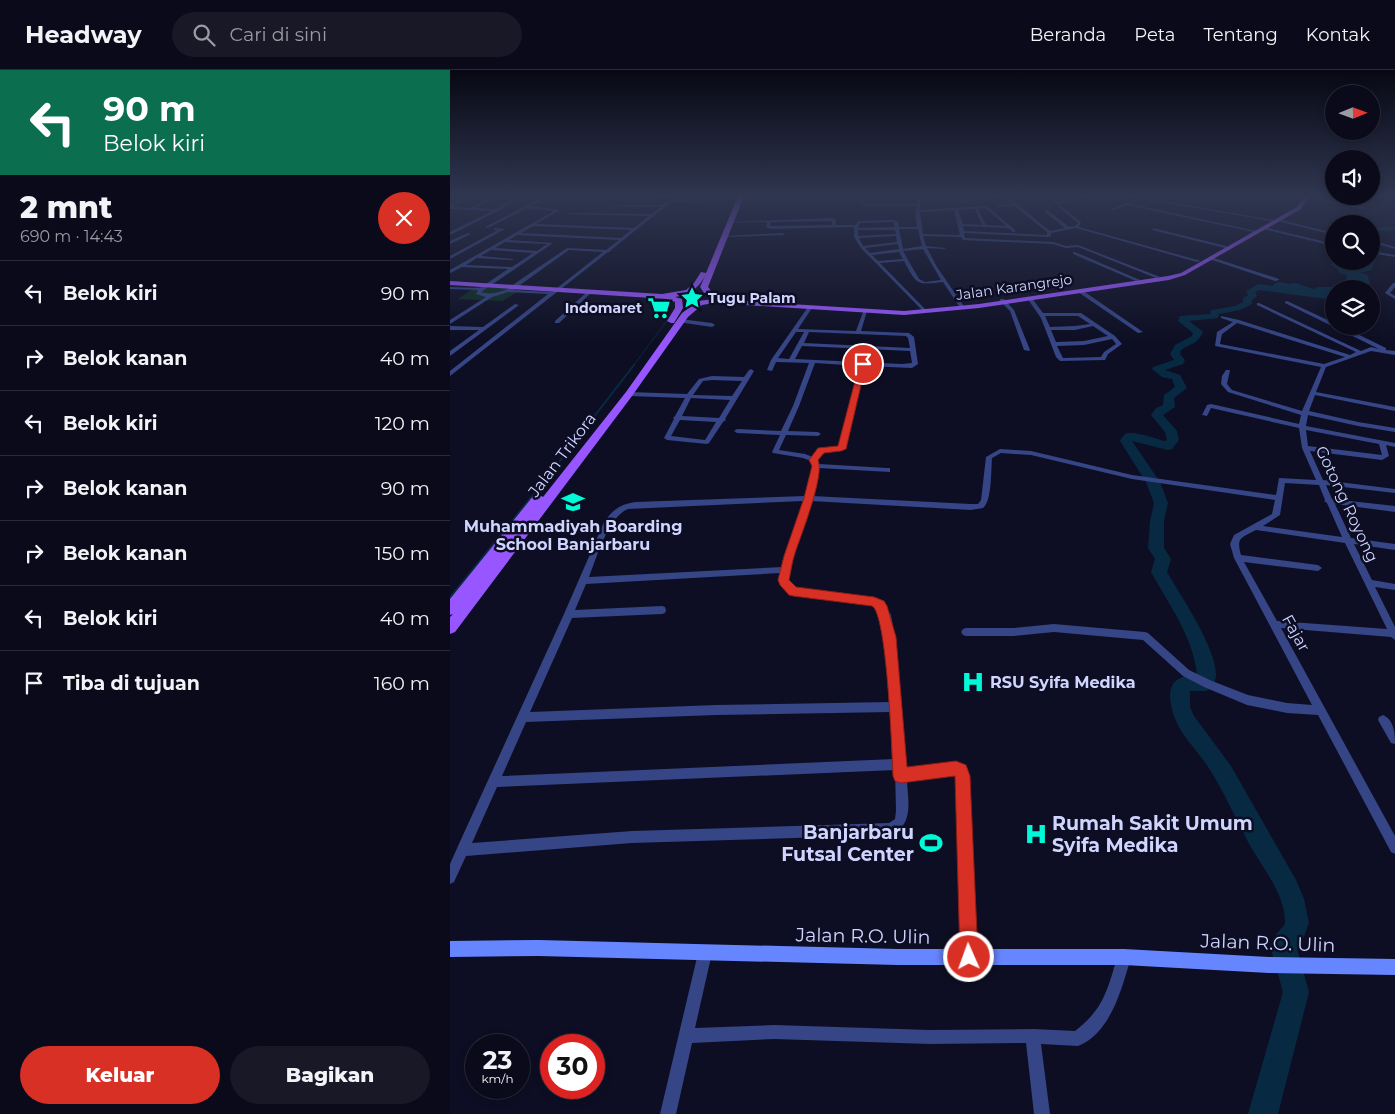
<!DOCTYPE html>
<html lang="id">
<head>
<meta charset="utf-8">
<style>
  :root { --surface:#0a0a1a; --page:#181827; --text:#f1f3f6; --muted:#999aa2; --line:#2a2b39; --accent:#d93025 }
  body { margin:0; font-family:Montserrat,sans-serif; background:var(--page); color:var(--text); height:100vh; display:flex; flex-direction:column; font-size:19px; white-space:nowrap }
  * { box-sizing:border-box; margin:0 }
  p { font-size:16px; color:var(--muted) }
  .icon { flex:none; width:28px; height:28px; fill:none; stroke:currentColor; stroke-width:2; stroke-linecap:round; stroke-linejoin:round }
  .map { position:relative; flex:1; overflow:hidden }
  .drawer { display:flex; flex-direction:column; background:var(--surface); width:450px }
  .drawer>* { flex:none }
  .banner { background:#0b6e4f; color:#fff; overflow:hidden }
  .needle { width:32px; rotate:89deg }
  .tools { position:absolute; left:875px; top:15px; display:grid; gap:10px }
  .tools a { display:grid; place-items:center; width:55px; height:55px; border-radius:50%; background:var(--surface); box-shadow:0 2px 8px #0003,0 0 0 1px var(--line); font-size:25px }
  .speed { position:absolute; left:15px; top:964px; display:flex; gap:10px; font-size:25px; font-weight:700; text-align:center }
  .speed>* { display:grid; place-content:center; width:65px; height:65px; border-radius:50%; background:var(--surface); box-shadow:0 2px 8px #0003,0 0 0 1px var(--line); line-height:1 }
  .speed small { font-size:12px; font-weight:400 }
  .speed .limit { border:8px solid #d22; background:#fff; color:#111 }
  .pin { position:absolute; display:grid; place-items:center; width:42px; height:42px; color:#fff; margin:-21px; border:2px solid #fff; border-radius:50%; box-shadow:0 1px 5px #0007 }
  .me { position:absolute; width:55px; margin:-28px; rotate:358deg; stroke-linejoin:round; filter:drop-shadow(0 0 4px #0008) }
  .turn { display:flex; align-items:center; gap:18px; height:105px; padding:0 20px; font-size:22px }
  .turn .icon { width:65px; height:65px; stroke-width:2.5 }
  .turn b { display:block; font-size:35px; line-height:42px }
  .round { display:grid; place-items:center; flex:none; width:52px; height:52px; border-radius:26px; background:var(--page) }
  .overview { display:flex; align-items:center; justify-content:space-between; height:85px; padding:0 20px }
  h1 { font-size:30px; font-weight:800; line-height:38px }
  .button { display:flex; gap:10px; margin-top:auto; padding:10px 20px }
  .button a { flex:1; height:58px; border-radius:30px; background:var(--accent); color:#fff; font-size:20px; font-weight:800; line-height:58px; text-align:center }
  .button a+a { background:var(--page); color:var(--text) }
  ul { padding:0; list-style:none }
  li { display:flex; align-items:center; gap:15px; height:65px; padding:0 20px; border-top:1px solid var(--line) }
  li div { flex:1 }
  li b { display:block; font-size:19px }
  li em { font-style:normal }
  header { display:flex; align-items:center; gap:30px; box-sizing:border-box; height:70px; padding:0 25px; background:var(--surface); border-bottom:1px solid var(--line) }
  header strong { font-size:24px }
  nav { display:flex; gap:28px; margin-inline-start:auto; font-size:18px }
  .search { width:350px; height:45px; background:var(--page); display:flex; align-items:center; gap:12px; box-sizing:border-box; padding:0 18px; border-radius:28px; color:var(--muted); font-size:19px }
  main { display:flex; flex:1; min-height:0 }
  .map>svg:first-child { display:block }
  .green { fill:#0f2d25 }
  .water { fill:#072a42 }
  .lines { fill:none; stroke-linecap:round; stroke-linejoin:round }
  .stream-far2 { stroke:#072a42; stroke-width:1 }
  .stream-far1 { stroke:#072a42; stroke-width:2 }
  .stream { stroke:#072a42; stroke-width:2.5 }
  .river { fill:#072a42; fill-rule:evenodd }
  .street { fill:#354585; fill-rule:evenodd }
  .secondary { fill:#6686ff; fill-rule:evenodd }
  .primary { fill:#9756ff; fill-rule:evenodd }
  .route { fill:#d93025; stroke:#8d1f18 }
  .labels { text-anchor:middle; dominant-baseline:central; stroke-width:5; stroke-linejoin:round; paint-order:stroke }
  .far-street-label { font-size:14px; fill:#cfd5ff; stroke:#0d0e23 }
  .far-poi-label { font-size:14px; font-weight:bold; fill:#cfd5ff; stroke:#0d0e23; text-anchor:start }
  .street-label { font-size:16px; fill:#cfd5ff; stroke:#0d0e23 }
  .poi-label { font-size:16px; font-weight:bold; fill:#cfd5ff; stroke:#0d0e23 }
  .near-poi-label { font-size:19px; font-weight:bold; fill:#cfd5ff; stroke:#0d0e23; text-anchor:start }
  .near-street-label { font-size:19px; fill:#cfd5ff; stroke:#0d0e23 }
</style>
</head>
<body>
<header>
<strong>Headway</strong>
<div class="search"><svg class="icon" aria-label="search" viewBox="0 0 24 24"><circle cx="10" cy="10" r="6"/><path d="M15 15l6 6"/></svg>Cari di sini</div>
<nav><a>Beranda</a><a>Peta</a><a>Tentang</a><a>Kontak</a></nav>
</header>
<main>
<section class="drawer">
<div class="banner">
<div class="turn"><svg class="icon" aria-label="left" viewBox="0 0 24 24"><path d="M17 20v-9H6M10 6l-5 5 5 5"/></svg><div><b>90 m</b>Belok kiri</div></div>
</div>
<div class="overview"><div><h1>2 mnt</h1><p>690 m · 14:43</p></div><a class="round" style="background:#d93025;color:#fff"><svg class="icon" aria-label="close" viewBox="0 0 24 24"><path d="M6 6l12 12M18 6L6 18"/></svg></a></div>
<ul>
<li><svg class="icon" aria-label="left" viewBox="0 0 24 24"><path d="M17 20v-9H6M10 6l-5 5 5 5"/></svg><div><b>Belok kiri</b></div><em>90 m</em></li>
<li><svg class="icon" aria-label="right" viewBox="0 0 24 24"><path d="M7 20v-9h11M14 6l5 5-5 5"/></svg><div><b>Belok kanan</b></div><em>40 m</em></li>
<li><svg class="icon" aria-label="left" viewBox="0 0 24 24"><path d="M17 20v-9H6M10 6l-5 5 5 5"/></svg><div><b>Belok kiri</b></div><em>120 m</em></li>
<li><svg class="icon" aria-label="right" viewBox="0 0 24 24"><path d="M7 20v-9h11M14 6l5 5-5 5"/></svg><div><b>Belok kanan</b></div><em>90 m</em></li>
<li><svg class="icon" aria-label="right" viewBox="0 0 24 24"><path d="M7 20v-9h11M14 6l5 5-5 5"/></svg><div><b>Belok kanan</b></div><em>150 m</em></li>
<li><svg class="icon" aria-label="left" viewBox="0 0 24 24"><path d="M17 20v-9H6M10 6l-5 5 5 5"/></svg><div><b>Belok kiri</b></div><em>40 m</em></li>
<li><svg class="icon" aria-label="arrive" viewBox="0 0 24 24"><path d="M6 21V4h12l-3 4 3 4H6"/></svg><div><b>Tiba di tujuan</b></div><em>160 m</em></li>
</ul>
<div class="button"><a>Keluar</a><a>Bagikan</a></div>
</section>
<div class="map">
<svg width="945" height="1044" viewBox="0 0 945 1044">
  <rect width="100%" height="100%" fill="#0d0e23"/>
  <path class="green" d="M30,214L75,217L53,231L8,229Z"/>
  <path class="water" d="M921,184L928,185L921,200L910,203L916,211L904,219H884V227L841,223L823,218L824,214C831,209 838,216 846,213L863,219L869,217H883L884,214L889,216L896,211L897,206L881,195L884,185V191H921Z"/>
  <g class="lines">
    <path class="stream-far2" d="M183,296L219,248"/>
    <path class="stream-far1" d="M88,419L184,295"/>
    <path class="stream" d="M0,528L89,418"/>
    <path class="river" d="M945,156V160L921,162V158Z
      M921,189L925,191C919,200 906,199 897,199L917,205L920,212L919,214L906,219H898V215L911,211L910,209L890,203L885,197L886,195H909L921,191Z
      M808,214L884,224V230L809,220L805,222L807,226L802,230V234L790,240L769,244L768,248L739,251L751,260L753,262C749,273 740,274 731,280L730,284L735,290L733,294L715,300L730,305L737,318L724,328L725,337L713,345L727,361L729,370L722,379L718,380L682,371L710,412L718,433L714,451V478L721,489L717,502C731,526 765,576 766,604C766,609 764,614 762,619L755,621H740V637L744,646L781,696L846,810L854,829L859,853L853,869L847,879L859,922L828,1044H798L833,922L820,876L824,867L835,854C836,823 809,794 796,768C784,745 774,722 760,700C748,680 727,663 722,639C716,616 724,605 747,605C744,568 718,533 701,502L705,489L698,478L700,451L704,433L696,412L670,371C670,370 674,365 675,364C682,360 707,369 715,371L717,370L715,362L701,345L706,338L713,335L714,325L725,317L722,309L712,307L702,299L703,297L724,290L720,284L725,275L742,266L743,263L728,251L730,246L760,244L761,240L785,236L793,232V228L798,225L796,221Z"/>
    <path class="street" d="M16,126H20L1,137L21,138L43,126H47L26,138L46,139L66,126H70L48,141L0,165V162L42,141L0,139V135Z
      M95,126H99L81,136L110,140L86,154L184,158L199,146L118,144L120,143L202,144L211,137L133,136L213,135L222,128L190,126H228L224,130L286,131L221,132L161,180L160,182H158L0,306V301L98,224L58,222L42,227L0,254V250L36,227L26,224L28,220L0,219V217L30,218L58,199L12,197L0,203V200L104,141L77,138L38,158L35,157ZM83,156H84L181,160L171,168L71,163ZM67,165L169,170L156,180L117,178L64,214V216C53,221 43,226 31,222L103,173L59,170ZM55,172L97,174L87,181L45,178ZM41,180L83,183L62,197L16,195L27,188L62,190L64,189L31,186ZM119,180L153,182L102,222L63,220Z
      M167,126H171L167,130H165Z
      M406,126H409L415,134H467V126H491L471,127L470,140L537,136L565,160V162H563L558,158L513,156L514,161L597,165V162L564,136L547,137L548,135L562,134L553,127L512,133L510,132L543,126H557L600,161L615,158L595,142V140H597L619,157L625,156L628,153L596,126H600L606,132L631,126H638L608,134L631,152L629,157L751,191L747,192L626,158L601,163V166L599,167L514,163L515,168L603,172L616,176L628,175L710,207L706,208L628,177L616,178L603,174L513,170L511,167L473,166L476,176L496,178L494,179L477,178L487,197L513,235V236H509L493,212C466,215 467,215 454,191L430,193L475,239V240L473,241L411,178L404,167V157L321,159L316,157L317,152L281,153L279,152L382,148L386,150V155H405L409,151L444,150L448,152L449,157H467L465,141L467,136H414ZM536,138L556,156L536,155L528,139ZM525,139L532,155L513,154L508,140ZM504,140L510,165L473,164L470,142ZM382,151V155L320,156L321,152ZM410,153L443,152L445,157L408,158ZM449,159H468L472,176L453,179ZM408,160H445L446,164L408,166ZM446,166L447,172L413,176L409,168ZM448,174L449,179L420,183L415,178ZM473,179L491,210L475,212L469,209L453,181ZM449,182L453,189L428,191L422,185Z
      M676,126H685L824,150L822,151Z
      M856,126L914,137L916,138L914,139L857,128Z
      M886,126L907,129L909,130L907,131L887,128Z
      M682,131L684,132L681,134L806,161L804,162L677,135L664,140L661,139Z
      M827,149L884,163V165L827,151Z
      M814,157L884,174V176L813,159Z
      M44,158L55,159L0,189V186L48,160H44Z
      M703,158L776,176L777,177L775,178L702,160Z
      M18,163L21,164L0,174V171Z
      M333,163L334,165L276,167L274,166Z
      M921,170L945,177V179L921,172Z
      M921,181L945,185V187L921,183Z
      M623,182H625L690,210L686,211L623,184Z
      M761,187L829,209V210L825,211L759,189Z
      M943,213H945V217L940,223L945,226V229L935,223Z
      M628,220H632L693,262L688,263L628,222Z
      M138,221L142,222L109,253H105V251Z
      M577,227H581L593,243H631L665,266L672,274L658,284L655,290L610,291L606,287L591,248L577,228ZM595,246H628L640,254L625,256L600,257ZM643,256L658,266L634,271L606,272L601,260H625ZM662,269L666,274L654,282L651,287L613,288L607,276L634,275Z
      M550,229H554L564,240L580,280L579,281L574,280L560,241L550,231Z
      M837,231L884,253V256H891L936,278V280L945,281V285L921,281L876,297L866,322L945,337V341L865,325L859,341L908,352L945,358V362L908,356L858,345L856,356L945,373V377L936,375L939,386L932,390L860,381L873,410L945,419V423L876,415L882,429L945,436V442L885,434L901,468L945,474V480L904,474L922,510L945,514V520L925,517L945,557V570L941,567L831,558L945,766V784L941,782L868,645L837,643L797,635L754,617L733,606L693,570L604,562L564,566H516L513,565L511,562L513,559L516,558H564L604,554L695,562L698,563L739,600L762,611L798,625L837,633L862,635L784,488L780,474L784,465L822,444L825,430L682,409L581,385L551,383L542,388C541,399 542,432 533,438C530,439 524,439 521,440L361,431L339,500C338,509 338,513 345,519L424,528L433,532L441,545L445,567L456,700L506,693L515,696L518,705L526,887L524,892L519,894L514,892L512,887L506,703L457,711C458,731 464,755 441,765L182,773L16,786L4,812L0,814V794L8,776L114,544L154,452C162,440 171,434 185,432L355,426L362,396L361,391L353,388L323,383L322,382L330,365L287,363L284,361L287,359L331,361L343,336L359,293L326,292L322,301L317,300L321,290L358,237L362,238L348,259L406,261L413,242L417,241L411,261L459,263L464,267L468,294L462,298L415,296L394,379L391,381L373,382L368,390L369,394L437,398H440V402L369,398L362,426L521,434H528L531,430L536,387L550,379L581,381L682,405L826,425L829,408L866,410L852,378L849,358L761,338L757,346L752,345L757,335L761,334L849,354L851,345L778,322L771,314L772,306L776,300H780L777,314L782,320L852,341L871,297L765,276L767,262L783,252L771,248V246L789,250L900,285L906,282L807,235V233H809L911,281L921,277L929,279L835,233V232ZM787,253L895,287L874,294L770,274L772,264ZM346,262H354L339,289L328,288ZM359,262L456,266L458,268L460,278L354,273ZM352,276L460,281L462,293L452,294L345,289ZM365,293L410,296L388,377L369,379L363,387L355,384L329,380L336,365L368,366L371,364L368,362L338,361L349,336ZM856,360L929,374L932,385L858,376ZM835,413L869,415L875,430L874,431L877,433L892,467L813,456L830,445ZM353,431L332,497L139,507C147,487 158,447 178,439ZM806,460L895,473L937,559L827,551L794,492L868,501L872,498L868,495L791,485C786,467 791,468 806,460ZM330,503L331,515L340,524L427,536C440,560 438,605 440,632L266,635L80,642L122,548L212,544L215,543L216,540L215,537L212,536L125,540L136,514ZM441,642L444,689L52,706L76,652L266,645ZM445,700L446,741L445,749L439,753L182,761L22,773L47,717Z
      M65,234L69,235L0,286V281L29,260H0V256L33,257Z
      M230,249L262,253L265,255L262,257L228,252V250Z
      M301,299L304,301L275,349L276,350L273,352L259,373L257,374L217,370L214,368L224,349L223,348L225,346L235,328L179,326L176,324L179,322L237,324L249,309L262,306L294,307L299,300ZM262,310L292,311L282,326L243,325L253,311ZM241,328L280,330L269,348L232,346ZM230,350L266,352L255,370L221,366Z
      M933,645C944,650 945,663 945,674L941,673L928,650L929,647Z
      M255,876L260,878L262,883L245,958L324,955L480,960L583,959L625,961C638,951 649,939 655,924C661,911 664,896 669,882L674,880L679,882L681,887C672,918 661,963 628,976L591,974L600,1044H584L576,973L480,974L324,969L242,973L226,1044H210L248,883L250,878Z"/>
    <path class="secondary" d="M89,870L448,879H674L819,887L945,889V905L819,903L674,895H448L89,886L0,887V871Z"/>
    <path class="primary" d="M288,126H294L258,217L262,222L277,227V230L454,241L529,234L718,206L731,203L847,137L854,126H859L851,139L735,205L719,210L529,238L454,245L264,233L252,235L238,247L182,326L5,562L0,564V547L3,544L0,545V529L84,425L88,424L93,427L176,322L232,243L247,231L266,229L256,226L250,217L255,206C248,219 239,225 225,227L232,229L233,238L224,253H221L217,251L225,238V232L217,229L0,215V211L212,224L236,220L244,213L251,202L256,203Z"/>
  </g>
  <linearGradient id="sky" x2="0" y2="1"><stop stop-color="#070813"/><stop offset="0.46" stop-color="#2f3650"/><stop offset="1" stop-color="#2f3650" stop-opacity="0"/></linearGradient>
  <rect width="945" height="272" fill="url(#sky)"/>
  <path class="route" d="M410,292L416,294L396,379L391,381L374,383L368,390C375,405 351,465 345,483C342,492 341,501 339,510L346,517L424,527L434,531L437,536L446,567L457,697L506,691L516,695L520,706L528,887L525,894L519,896L512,894L510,887L505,706L451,713L445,711L443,706C442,682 437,543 422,536L343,526L339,525L330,515L328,510L334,486L354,428L362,396L359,390L368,378L388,376Z"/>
  <defs>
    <symbol id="sight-bare" viewBox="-9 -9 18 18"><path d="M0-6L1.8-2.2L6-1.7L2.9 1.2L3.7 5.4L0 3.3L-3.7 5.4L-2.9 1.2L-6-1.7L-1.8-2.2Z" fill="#00fad7" stroke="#0d0e23" stroke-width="2.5" paint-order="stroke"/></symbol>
    <symbol id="supermarket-bare" viewBox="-9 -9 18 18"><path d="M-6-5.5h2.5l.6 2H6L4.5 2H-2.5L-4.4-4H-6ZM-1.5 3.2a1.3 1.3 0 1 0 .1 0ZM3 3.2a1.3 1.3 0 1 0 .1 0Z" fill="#00fad7" stroke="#0d0e23" stroke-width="2.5" paint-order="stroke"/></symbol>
    <symbol id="school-bare" viewBox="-9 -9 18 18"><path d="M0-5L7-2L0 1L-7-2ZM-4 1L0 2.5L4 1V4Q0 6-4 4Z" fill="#00fad7" stroke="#0d0e23" stroke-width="2.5" paint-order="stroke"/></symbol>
    <symbol id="hospital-bare" viewBox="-9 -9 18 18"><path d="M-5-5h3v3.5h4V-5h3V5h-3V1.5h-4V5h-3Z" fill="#00fad7" stroke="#0d0e23" stroke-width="2.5" paint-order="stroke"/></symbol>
    <symbol id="stadium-bare" viewBox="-9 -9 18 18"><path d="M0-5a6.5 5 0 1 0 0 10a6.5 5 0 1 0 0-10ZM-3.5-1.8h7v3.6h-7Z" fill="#00fad7" stroke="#0d0e23" stroke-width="2.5" paint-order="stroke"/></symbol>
  </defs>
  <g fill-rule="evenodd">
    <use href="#sight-bare" x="226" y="212" width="32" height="32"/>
    <use href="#supermarket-bare" x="193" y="222" width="32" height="32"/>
    <use href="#school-bare" x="107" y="416" width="32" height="32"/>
    <use href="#hospital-bare" x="507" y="596" width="32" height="32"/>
    <use href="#hospital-bare" x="570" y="748" width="32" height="32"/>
    <use href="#stadium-bare" x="465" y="757" width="32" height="32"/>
  </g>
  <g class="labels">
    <g class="far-street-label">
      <text transform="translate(564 217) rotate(-8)">Jalan Karangrejo</text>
    </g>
    <g class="far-poi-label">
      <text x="258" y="228">Tugu Palam</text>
      <text x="192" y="238" text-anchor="end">Indomaret</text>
    </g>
    <g class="street-label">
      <text transform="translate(112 385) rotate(-53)">Jalan Trikora</text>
      <text transform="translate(897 434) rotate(65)">Gotong Royong</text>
      <text transform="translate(846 563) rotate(61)">Fajar</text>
    </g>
    <g class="poi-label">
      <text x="123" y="456">Muhammadiyah Boarding<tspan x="123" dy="18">School Banjarbaru</tspan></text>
      <text x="540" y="612" text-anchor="start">RSU Syifa Medika</text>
    </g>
    <g class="near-poi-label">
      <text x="602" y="753">Rumah Sakit Umum<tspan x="602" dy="22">Syifa Medika</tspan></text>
      <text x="464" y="762" text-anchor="end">Banjarbaru<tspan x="464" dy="22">Futsal Center</tspan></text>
    </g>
    <g class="near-street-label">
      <text transform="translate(413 866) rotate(1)">Jalan R.O. Ulin</text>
      <text transform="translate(818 873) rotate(2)">Jalan R.O. Ulin</text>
    </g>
  </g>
</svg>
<div class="tools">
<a><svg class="needle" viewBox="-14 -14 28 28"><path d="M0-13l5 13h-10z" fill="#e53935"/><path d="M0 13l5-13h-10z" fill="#999aa2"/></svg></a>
<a><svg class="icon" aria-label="sound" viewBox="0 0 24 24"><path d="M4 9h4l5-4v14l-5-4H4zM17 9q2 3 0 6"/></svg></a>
<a><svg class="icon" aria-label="search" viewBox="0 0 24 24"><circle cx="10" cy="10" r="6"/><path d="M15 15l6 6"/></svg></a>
<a><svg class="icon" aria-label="layers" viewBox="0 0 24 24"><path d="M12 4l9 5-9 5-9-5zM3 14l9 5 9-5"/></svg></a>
</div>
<div class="speed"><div>23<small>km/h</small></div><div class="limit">30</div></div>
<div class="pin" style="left:413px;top:294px;background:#d93025"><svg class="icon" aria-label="arrive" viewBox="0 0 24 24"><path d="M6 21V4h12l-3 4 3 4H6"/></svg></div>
<svg class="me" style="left:519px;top:887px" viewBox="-20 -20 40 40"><circle r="17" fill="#d93025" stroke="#fff" stroke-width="3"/><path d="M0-11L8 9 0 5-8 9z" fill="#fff"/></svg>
</div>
</main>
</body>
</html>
